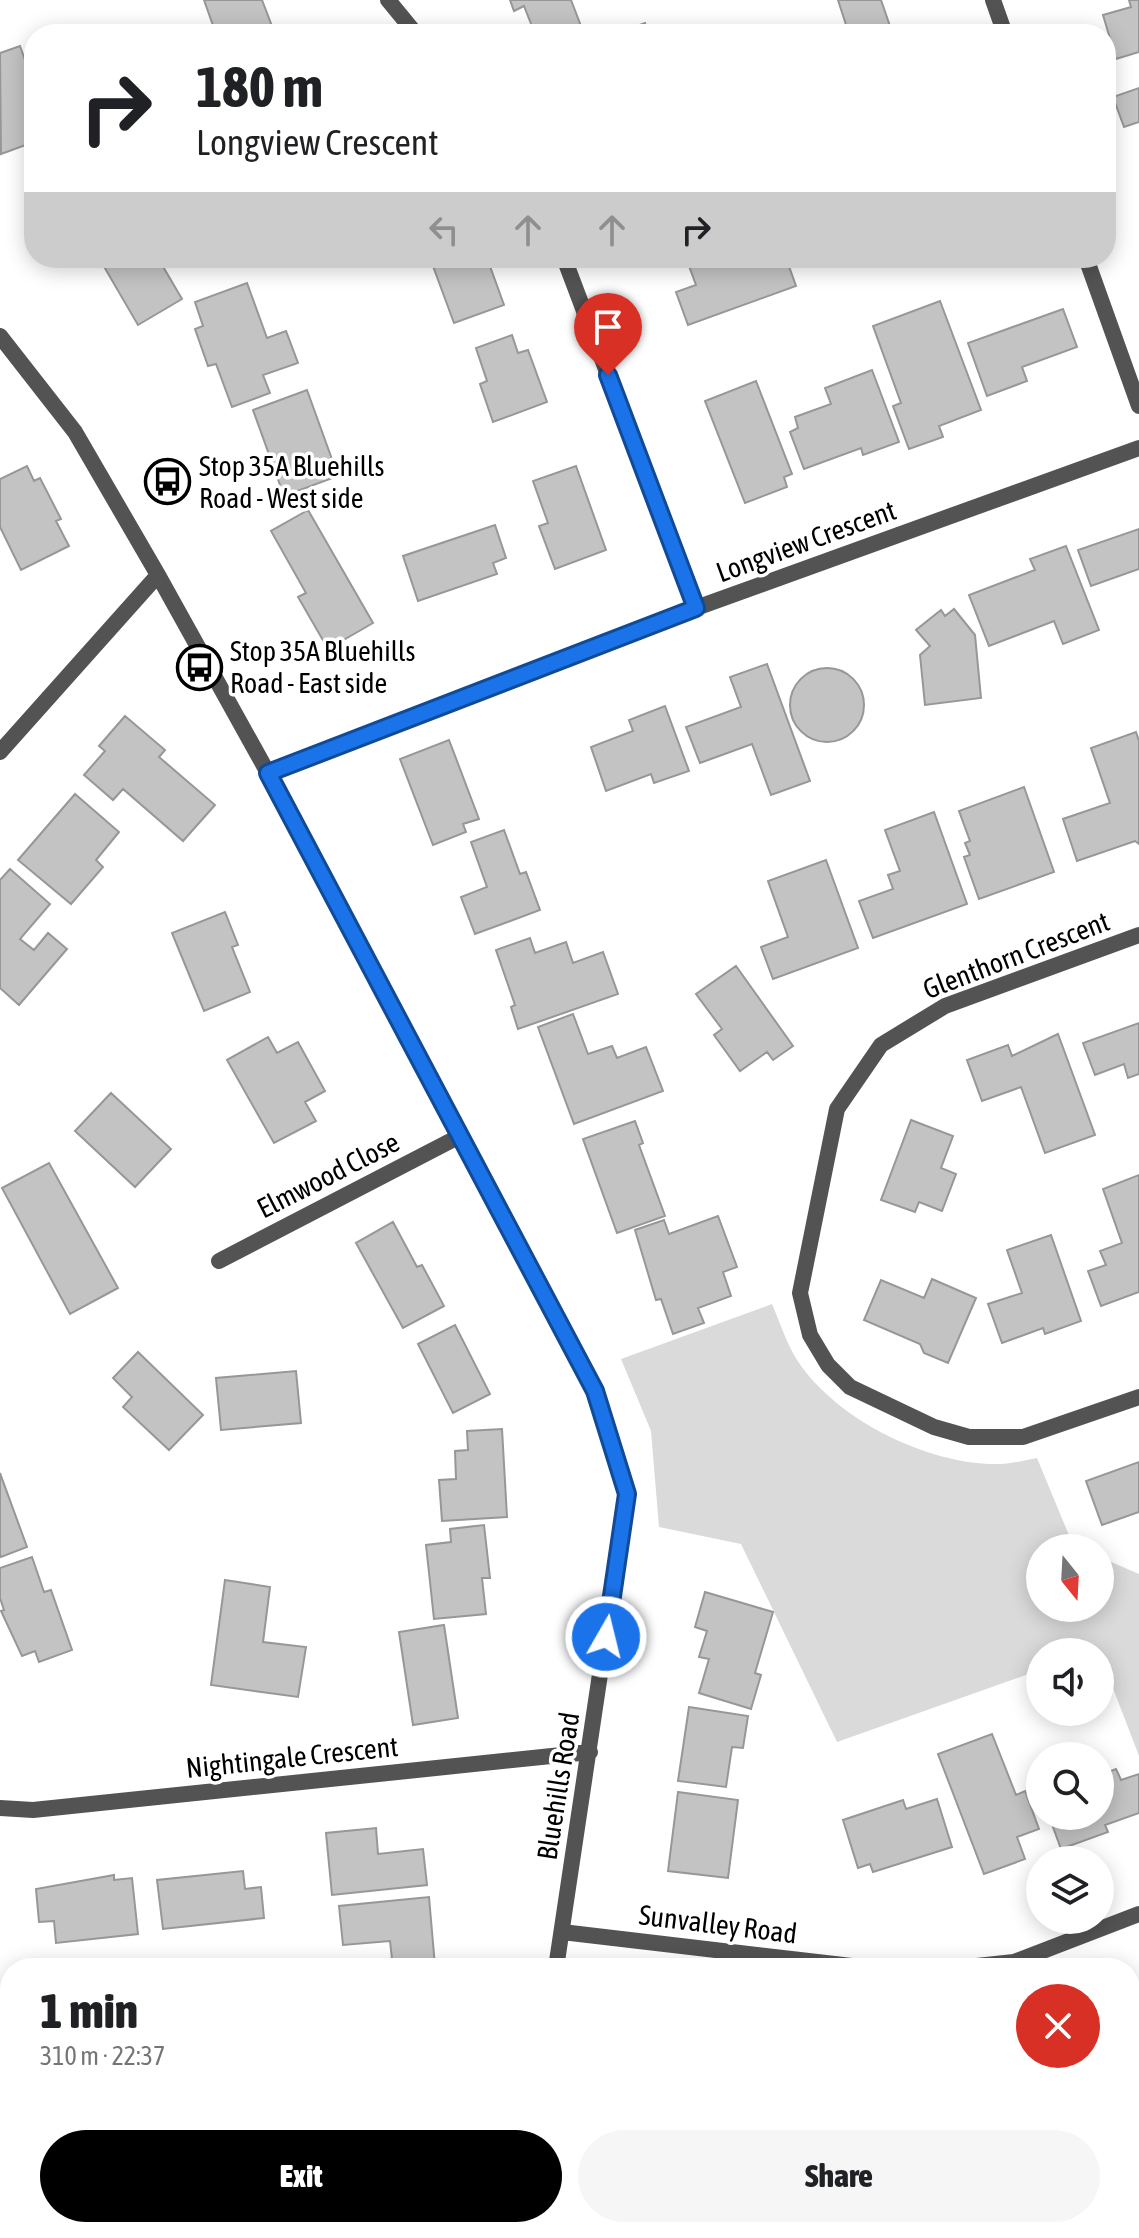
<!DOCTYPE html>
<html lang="en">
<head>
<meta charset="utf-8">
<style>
  :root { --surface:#fff; --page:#f6f6f6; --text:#202124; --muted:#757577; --accent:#000 }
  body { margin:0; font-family:"Asap Condensed",sans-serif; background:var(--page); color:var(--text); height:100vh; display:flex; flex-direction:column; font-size:30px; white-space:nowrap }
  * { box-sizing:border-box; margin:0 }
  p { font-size:26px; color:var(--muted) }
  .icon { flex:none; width:44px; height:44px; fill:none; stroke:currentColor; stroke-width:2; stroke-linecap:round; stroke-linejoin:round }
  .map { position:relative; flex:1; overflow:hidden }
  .drawer { position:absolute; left:0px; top:1958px; width:1140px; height:280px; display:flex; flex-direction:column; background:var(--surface); border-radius:32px 32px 0 0; box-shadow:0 4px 20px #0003 }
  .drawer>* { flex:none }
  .hud { position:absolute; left:24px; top:24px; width:1092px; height:244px; border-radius:32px; box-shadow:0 4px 20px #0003; background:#fff; color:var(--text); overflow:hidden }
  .needle { width:52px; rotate:162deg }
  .fabs { position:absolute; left:1026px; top:1534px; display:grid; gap:16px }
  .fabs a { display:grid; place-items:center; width:88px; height:88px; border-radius:50%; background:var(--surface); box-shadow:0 4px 20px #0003; font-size:40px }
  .pin { position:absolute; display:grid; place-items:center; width:68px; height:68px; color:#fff; margin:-82px -34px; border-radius:50% 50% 50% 0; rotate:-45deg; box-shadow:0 0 8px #0007 }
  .pin .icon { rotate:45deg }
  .me { position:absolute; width:88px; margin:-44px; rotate:8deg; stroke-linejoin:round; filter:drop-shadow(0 0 6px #0008) }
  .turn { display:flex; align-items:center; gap:28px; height:168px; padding:0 40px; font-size:36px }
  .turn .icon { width:104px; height:104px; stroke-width:2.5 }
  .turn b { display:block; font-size:56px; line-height:68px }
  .lanes { display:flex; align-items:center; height:76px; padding:0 40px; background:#0003; justify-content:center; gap:40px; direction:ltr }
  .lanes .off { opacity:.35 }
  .round { display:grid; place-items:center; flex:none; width:84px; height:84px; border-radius:42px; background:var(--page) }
  .headline { display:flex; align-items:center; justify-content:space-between; height:136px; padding:0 40px }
  h1 { font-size:48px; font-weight:800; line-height:60px }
  .action { display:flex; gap:16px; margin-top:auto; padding:16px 40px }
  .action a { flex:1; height:92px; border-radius:48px; background:var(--accent); color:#fff; font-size:32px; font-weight:800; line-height:92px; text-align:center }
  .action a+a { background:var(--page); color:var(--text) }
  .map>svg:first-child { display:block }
  .green { fill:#dadada }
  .building { fill:#c3c3c3; stroke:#979797; stroke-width:2 }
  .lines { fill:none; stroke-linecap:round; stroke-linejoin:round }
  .minor { stroke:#535353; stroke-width:16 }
  .route-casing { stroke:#114b97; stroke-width:20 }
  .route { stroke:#1a73e8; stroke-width:14 }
  .labels { text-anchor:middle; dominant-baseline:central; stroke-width:7; stroke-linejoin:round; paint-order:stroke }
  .poi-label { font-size:28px; fill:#000; stroke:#fff; text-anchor:start }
  .street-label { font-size:28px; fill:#000; stroke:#fff }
</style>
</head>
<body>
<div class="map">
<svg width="1139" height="2238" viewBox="0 0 1139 2238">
  <rect width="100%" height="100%" fill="#fff"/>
  <path class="green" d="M772,1304C779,1320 785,1339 794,1355C831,1418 929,1466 1000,1464C1012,1464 1025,1460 1037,1458L1073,1545L1079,1548H1040V1608H1100V1557L1139,1574V1756L1098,1649L1040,1652V1670L837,1742L741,1544L659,1527L651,1431L621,1359Z"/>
  <path class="building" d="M204,0H262L275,34H216Z
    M510,0H571L584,34H535L524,6L514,11Z
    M838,0H881L892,32L849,34Z
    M1129,0H1139V52L1116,59L1103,15L1131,7Z
    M645,23L649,34H615Z
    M20,46L34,85V123L28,125L34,142L1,154L0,53Z
    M1139,88V122L1124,127L1113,97Z
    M99,258H158L182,299L138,325Z
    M430,258H487L504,305L454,323Z
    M686,258H786L796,286L688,325L676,292L696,285Z
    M247,283L267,338L286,331L298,363L263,375L270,393L232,407L216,364L208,366L195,329L203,326L195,302Z
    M940,301L981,410L939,426L943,437L909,449L893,406L901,403L873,326Z
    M1063,309L1077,347L1022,367L1027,381L987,396L968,343Z
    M512,335L518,353L528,350L547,402L493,422L480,384L487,381L476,348Z
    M872,370L899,442L863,455L861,448L804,469L790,432L798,428L795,417L831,404L825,388Z
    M756,381L792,474L784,477L787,487L745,503L705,401Z
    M307,390L338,476L284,496L253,410Z
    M27,466L34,481L40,478L61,519L56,521L69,546L21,570L0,527V479Z
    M576,466L606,550L555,569L539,526L548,523L533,481Z
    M308,510L373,623L328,649L298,597L306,593L271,531Z
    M495,525L506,558L493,563L497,574L418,601L403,556Z
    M1139,529V569L1091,586L1078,550Z
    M1066,546L1099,630L1063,644L1054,621L989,646L969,595L1035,570L1030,559Z
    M954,609L975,635L981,698L925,705L920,655L930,646L916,630L941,610L945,616Z
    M767,664L810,781L771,795L752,744L700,763L686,727L741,707L730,677Z
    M790 705a37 37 0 1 1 74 0a37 37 0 1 1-74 0Z
    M665,706L689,771L654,783L651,774L606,791L591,747L633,731L629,720Z
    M125,716L165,750L159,757L215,805L183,841L123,789L113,800L84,775L105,751L99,746Z
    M1136,732L1139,741V844L1135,841L1077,861L1063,819L1110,803L1091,748Z
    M449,740L479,819L463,824L466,832L433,845L400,759Z
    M1024,787L1054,872L979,899L964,857L970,855L965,843L970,841L959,811Z
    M75,794L119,832L96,860L103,867L71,904L18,860Z
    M934,812L967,904L873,938L859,901L893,889L888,875L900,871L885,830Z
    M504,830L520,874L526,872L540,910L475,934L461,897L487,887L471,842Z
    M826,860L858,948L773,979L761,947L788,937L768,881Z
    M10,869L50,904L20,939L34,950L48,933L67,949L19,1005L0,988V880Z
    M225,912L238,945L232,947L250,992L204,1011L172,933Z
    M530,938L535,953L566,942L573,963L603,952L618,994L518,1029L511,1007L515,1005L496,950Z
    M736,966L793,1046L773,1060L767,1052L740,1071L714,1035L722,1029L696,994Z
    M573,1014L588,1054L612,1046L617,1058L646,1047L663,1091L574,1124L538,1027Z
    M1139,1023V1074L1128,1078L1124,1064L1095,1075L1083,1043Z
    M1058,1034L1095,1135L1045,1153L1021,1087L982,1101L967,1060L1008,1045L1012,1056Z
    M268,1037L277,1053L298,1042L325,1091L305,1102L316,1121L274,1143L227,1060Z
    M111,1093L171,1149L135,1187L75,1131Z
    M911,1120L953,1136L941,1168L956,1174L942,1211L919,1202L915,1212L881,1200Z
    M635,1121L643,1143L639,1145L665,1216L617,1233L583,1139Z
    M49,1163L118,1288L70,1314L2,1188Z
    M1139,1175V1292L1101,1306L1088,1271L1106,1265L1100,1251L1122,1243L1103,1189Z
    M718,1216L737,1267L723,1272L731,1296L698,1308L704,1323L673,1334L661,1299L656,1300L635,1230L664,1220L669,1234Z
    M393,1222L417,1267L422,1265L444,1306L403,1328L356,1243Z
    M1051,1235L1081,1321L1045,1334L1043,1328L1002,1343L988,1304L1022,1293L1007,1250Z
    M932,1279L976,1298L948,1363L924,1353L920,1344L864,1320L881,1280L924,1298Z
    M455,1325L490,1394L453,1413L418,1344Z
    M138,1352L203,1415L169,1450L123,1407L132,1397L113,1378Z
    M296,1371L301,1423L221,1430L216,1378Z
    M502,1429L507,1517L442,1521L439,1480L456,1479L455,1451L468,1450L467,1431Z
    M1139,1462V1512L1102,1525L1086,1481Z
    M0,1473L27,1547L1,1557L0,1554Z
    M484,1525L490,1578H482L486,1614L434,1619L426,1545L451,1542L450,1529Z
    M32,1557L44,1592L51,1590L72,1650L39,1662L35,1651L22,1656L1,1611L4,1610L0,1598V1568Z
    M225,1580L270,1587L263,1642L306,1647L298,1697L211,1685Z
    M705,1592L773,1612L755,1673L761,1675L751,1709L699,1693L709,1659L699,1657L707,1631L695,1627Z
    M444,1625L458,1718L413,1725L399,1632Z
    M689,1707L748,1716L743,1748L732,1747L726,1787L678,1781Z
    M992,1734L1016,1795L1025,1791L1039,1829L1017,1837L1025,1859L984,1874L938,1754Z
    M1116,1769L1121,1780L1139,1774V1813L1105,1825L1108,1832L1061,1849L1049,1816H1100V1775Z
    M678,1792L738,1800L728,1878L668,1871Z
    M937,1799L952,1847L873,1872L870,1864L858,1868L843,1820L903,1800L906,1809Z
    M376,1828L378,1854L423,1849L427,1885L332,1895L326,1833Z
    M243,1871L245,1889L261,1887L264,1918L163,1929L157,1880Z
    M114,1875V1880L132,1878L138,1934L56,1943L54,1921L39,1922L36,1889Z
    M429,1897L435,1966L393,1968L390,1941L343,1945L339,1906Z
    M1130,2031L1136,2043L1139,2042V2110L1130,2113Z
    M0,2145H10V2208L0,2209Z
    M616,2228H667L666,2238H615Z"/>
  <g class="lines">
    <path class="minor" d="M388,0L416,34
      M993,0L1005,34
      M564,258L696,608
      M1086,258L1139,406
      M0,336L75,432L158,575L268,773L595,1391L627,1494L556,1968
      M0,752L158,575
      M268,773L696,608L1139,448
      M1139,935L945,1006L881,1045L837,1109L800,1293L810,1335L828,1365L850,1387L934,1427L969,1437H1023L1139,1397
      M219,1261L460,1136
      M0,1808L33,1810L590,1752
      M562,1932L869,1968
      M958,1968L1014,1962L1139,1914
      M515,2238L516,2228"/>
  </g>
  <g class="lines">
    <defs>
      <path id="route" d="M606,1637L627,1494L595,1391L268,773L696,608L608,375"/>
    </defs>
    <use href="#route" class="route-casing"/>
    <use href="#route" class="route"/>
  </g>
  <defs>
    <symbol id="bus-ring" viewBox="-11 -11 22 22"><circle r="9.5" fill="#fff" stroke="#000" stroke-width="1.5"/><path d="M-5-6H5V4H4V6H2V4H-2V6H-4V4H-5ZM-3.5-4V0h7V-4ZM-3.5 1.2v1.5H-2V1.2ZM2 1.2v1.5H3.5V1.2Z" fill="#000"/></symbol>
  </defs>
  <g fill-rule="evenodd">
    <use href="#bus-ring" x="142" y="456" width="51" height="51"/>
    <use href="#bus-ring" x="174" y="642" width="51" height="51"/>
  </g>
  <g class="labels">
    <g class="poi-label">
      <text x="199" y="466">Stop 35A Bluehills<tspan x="199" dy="32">Road - West side</tspan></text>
      <text x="230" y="651">Stop 35A Bluehills<tspan x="230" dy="32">Road - East side</tspan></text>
    </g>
    <g class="street-label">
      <text transform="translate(806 541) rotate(-20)">Longview Crescent</text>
      <text transform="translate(1016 955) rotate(-21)">Glenthorn Crescent</text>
      <text transform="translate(328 1175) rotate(-27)">Elmwood Close</text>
      <text transform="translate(292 1757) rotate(-6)">Nightingale Crescent</text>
      <text transform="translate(558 1786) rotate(-81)">Bluehills Road</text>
      <text transform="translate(718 1924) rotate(7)">Sunvalley Road</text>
    </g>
  </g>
</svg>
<div class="fabs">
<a><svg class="needle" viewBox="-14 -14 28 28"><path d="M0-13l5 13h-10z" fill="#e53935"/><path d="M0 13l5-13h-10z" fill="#757577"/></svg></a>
<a><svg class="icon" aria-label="sound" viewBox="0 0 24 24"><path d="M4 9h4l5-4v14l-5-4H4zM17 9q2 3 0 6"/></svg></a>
<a><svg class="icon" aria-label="search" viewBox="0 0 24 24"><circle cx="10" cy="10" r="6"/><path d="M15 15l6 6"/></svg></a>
<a><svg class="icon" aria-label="layers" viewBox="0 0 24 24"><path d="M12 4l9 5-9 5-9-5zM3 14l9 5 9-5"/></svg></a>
</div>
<div class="pin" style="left:608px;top:375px;background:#d93025"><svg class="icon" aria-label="arrive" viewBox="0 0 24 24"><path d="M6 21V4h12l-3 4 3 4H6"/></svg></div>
<svg class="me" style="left:606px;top:1637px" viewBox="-20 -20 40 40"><circle r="17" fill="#1a73e8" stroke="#fff" stroke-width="3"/><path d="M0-11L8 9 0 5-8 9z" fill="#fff"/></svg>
<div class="hud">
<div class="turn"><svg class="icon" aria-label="right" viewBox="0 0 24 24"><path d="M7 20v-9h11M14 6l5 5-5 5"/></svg><div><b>180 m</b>Longview Crescent</div></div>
<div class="lanes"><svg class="icon off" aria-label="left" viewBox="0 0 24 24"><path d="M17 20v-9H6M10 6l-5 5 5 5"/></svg><svg class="icon off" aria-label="ahead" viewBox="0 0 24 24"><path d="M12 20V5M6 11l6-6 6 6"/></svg><svg class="icon off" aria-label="ahead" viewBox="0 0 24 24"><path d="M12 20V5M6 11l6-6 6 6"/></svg><svg class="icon" aria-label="right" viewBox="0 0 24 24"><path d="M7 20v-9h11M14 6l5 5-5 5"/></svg></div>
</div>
<section class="drawer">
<div class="headline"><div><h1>1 min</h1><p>310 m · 22:37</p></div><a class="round" style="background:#d93025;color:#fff"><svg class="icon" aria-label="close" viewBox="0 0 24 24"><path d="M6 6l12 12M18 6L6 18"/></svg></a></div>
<div class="action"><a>Exit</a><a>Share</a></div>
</section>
</div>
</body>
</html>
